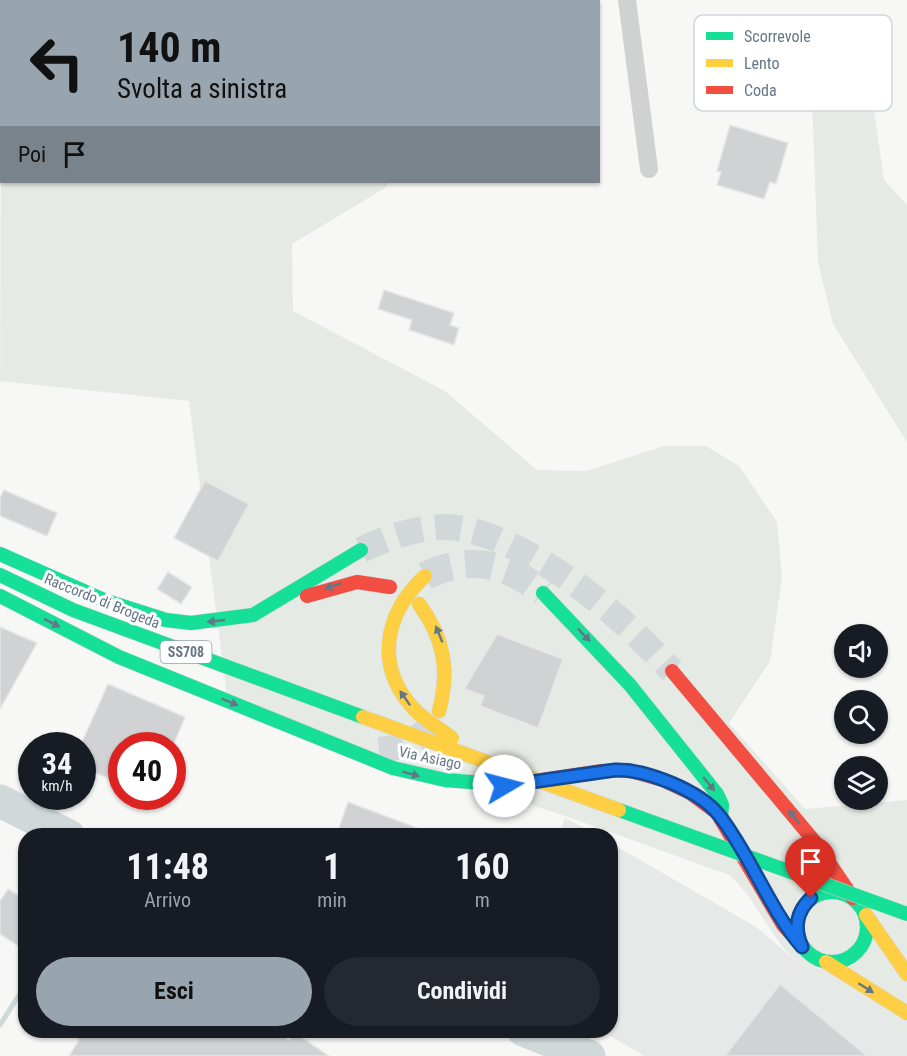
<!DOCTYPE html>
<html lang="it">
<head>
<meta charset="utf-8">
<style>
  :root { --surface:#171b24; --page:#242831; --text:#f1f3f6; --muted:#9ea1a6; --accent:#98a4ae }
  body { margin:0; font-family:"Roboto Condensed",sans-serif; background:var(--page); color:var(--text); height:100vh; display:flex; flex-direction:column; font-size:22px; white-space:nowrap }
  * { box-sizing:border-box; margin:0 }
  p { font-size:20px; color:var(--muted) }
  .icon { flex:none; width:33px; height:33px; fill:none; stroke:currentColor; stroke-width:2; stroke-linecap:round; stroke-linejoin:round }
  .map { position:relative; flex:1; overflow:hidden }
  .details { position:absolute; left:18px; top:828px; width:600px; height:210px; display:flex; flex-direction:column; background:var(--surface); border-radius:24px; box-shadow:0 2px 4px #0004 }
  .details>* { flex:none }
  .guide { position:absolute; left:0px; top:0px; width:600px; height:183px; box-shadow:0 2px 4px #0004; background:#98a4ae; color:#111; overflow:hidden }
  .controls { position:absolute; left:834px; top:624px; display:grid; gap:12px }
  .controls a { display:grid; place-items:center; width:54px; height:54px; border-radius:50%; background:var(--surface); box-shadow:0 2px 4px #0004; font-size:30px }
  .speed { position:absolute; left:18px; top:732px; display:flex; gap:12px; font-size:30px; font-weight:700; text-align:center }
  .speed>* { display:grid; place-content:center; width:78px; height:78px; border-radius:50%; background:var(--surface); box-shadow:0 2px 4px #0004; line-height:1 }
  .speed small { font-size:15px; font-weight:400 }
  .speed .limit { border:9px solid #d22; background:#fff; color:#111 }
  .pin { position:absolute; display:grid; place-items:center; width:51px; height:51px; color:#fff; margin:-62px -26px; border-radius:50% 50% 50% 0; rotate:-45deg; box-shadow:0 0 6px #0007 }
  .pin .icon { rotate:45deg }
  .me { position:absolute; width:66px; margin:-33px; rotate:82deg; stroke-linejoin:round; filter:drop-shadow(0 0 4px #0008) }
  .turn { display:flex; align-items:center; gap:21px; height:126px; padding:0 18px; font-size:27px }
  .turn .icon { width:78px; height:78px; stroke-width:2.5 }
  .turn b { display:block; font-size:42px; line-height:51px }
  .then { display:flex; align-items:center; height:57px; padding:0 18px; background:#0003; gap:12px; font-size:22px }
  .eta { display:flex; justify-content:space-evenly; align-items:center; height:102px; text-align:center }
  .eta b { font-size:36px; font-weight:700; line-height:42px }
  .action { display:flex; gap:12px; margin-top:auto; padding:12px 18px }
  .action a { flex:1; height:69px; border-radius:36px; background:var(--accent); color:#111; font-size:24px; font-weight:700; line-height:69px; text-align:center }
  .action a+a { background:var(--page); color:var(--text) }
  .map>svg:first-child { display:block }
  .built { fill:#e7e8e8 }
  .green { fill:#e6eae4 }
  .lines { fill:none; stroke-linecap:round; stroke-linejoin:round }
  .stream { stroke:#d0d8da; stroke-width:5 }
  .river { stroke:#d0d8da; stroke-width:33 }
  .building { fill:#d1d2d3; stroke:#e6e6e6; stroke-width:1.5 }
  .secondary-tunnel { stroke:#d2d7da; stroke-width:26; stroke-dasharray:26 13; stroke-linecap:butt }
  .primary-tunnel { stroke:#d2d7da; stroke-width:28; stroke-dasharray:28 14; stroke-linecap:butt }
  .fast-casing { stroke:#d2d4d5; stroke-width:15 }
  .slow-casing { stroke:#d2d4d5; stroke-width:15 }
  .jam-casing { stroke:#d2d4d5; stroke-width:15 }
  .path { stroke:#cccecf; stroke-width:3; stroke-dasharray:3 3; stroke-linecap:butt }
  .street { stroke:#d0d2d2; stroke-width:18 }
  .fast { stroke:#16e098; stroke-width:14 }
  .slow { stroke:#ffcf43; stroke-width:14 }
  .jam { stroke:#f24e42; stroke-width:14 }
  .fast-bridge-casing { stroke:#d2d4d5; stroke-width:15; stroke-linecap:butt }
  .slow-bridge-casing { stroke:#d2d4d5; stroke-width:15; stroke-linecap:butt }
  .fast-bridge { stroke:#16e098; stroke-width:14 }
  .slow-bridge { stroke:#ffcf43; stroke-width:14 }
  .oneway { fill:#657787 }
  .route-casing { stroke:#114b97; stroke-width:15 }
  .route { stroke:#1a73e8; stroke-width:10 }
  .labels { text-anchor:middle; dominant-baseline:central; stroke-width:6; stroke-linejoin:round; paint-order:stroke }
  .shield { fill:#fff; stroke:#93a0ab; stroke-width:1.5 }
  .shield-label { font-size:14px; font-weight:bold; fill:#657787 }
  .street-label { font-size:15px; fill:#657787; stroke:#fff }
  .key { fill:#fff; stroke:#d1d6db; stroke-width:1.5 }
  .key-label { font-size:16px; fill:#657787 }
</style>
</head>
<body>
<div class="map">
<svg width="907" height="1056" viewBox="0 0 907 1056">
  <rect width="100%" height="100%" fill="#f7f7f6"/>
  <path class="built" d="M565,818L590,831L597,835H558Z
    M611,843L756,927L795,960L907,1031V1056H644L602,1031L610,1030Z"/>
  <path class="green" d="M811,71L840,78L872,97L884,180L907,205V442L833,324L818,262Z
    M1,148L2,182H389L385,188L292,244L293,311L445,391L537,470L586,471L664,446H706L739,466L777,522L782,577L770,661L729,723L805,809L907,800V1031L795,960C768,935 757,899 729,875L574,819L228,704L189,401L0,381Z"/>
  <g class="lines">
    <path class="stream" d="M0,1025L26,984"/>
    <path class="river" d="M0,801L69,836
      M523,1030L589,1056"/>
  </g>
  <path class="building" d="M730,125L788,143L776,184L770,182L764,199L717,185L721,172L717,171Z
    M384,290L454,313L450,325L459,328L454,345L409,330L412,320L378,309Z
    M205,481L249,504L218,561L174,538Z
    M4,490L57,513L47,536L0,516V498Z
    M168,572L192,587L181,604L157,589Z
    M0,627L37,643L0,709Z
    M497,634L563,659L538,728L480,706L484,696L464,689Z
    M108,684L185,717L173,746H122V784L82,767V742Z
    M348,802L433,834V836H336Z
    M8,889L26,900V951L0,934V901Z
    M780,984L867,1056H725Z
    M65,1030H274L289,1040L295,1033L329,1056H69L79,1040Z"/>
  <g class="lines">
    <path class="secondary-tunnel" d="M361,550C388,537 415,528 444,527C468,527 494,537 514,547C577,578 625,621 672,671
      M379,750C401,748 414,743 429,728"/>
    <path class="primary-tunnel" d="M425,576C467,555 507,562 543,593"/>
    <defs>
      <path id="fast" d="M0,554L106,601L166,620L191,623L253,615L361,550
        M0,575L73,610L363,717
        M543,593L630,685L717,794L722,805L721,818
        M0,596L119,657L393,768L445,780L509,785
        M797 927a35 35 0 1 1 70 0a35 35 0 1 1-70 0Z"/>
      <path id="slow" d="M419,604C444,638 450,670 439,711
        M866,915L907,974
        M826,962L907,1013"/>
      <path id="jam" d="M307,596L357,582L390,587
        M672,671L815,842L853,898
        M509,785L602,771L628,770L663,780L690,793L717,813L783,925L803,947"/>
    </defs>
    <use href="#fast" class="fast-casing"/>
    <use href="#slow" class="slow-casing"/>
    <use href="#jam" class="jam-casing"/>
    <path class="path" d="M0,127H2"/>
    <path class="street" d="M627,0L649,169"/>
    <use href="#fast" class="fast"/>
    <use href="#slow" class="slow"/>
    <use href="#jam" class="jam"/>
    <defs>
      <path id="fast-bridge" d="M619,810L907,914"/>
      <path id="slow-bridge" d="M425,576C384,614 374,667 415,710C426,721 440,729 452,738
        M363,717L619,810"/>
    </defs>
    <use href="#fast-bridge" class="fast-bridge-casing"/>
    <use href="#slow-bridge" class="slow-bridge-casing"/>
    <use href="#fast-bridge" class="fast-bridge"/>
    <use href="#slow-bridge" class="slow-bridge"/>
  </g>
  <defs><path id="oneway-solid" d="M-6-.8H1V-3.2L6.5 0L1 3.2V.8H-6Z" transform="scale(1.5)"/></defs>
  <g class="oneway">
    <use href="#oneway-solid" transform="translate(333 586) rotate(161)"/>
    <use href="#oneway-solid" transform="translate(216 621) rotate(174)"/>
    <use href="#oneway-solid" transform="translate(52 623) rotate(27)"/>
    <use href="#oneway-solid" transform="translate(439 634) rotate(-112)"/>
    <use href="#oneway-solid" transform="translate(584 635) rotate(46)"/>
    <use href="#oneway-solid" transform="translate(405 698) rotate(-125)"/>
    <use href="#oneway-solid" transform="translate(230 702) rotate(22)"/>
    <use href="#oneway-solid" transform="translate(411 774) rotate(15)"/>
    <use href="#oneway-solid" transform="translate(709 784) rotate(51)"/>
    <use href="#oneway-solid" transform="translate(794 817) rotate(-130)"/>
    <use href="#oneway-solid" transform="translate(866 988) rotate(32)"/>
  </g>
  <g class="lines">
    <defs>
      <path id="route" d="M504,786L615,770C645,769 699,790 719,815C751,856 768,907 802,947C794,928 796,912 811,898"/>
    </defs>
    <use href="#route" class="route-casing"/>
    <use href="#route" class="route"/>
  </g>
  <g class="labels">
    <rect class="shield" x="160.5" y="641" width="51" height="22" rx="4.5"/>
    <g class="shield-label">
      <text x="186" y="652">SS708</text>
    </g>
    <g class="street-label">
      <text transform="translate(102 601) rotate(22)">Raccordo di Brogeda</text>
      <text transform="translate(430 758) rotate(12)">Via Asiago</text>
    </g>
  </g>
  <rect x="694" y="15" width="198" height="96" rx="9" class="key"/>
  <rect x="706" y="32" width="27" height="8" fill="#16e098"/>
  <rect x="706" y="59" width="27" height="8" fill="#ffcf43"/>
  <rect x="706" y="86" width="27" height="8" fill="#f24e42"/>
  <g class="key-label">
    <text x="744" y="42">Scorrevole</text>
    <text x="744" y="69">Lento</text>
    <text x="744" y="96">Coda</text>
  </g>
</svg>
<div class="controls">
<a><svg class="icon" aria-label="sound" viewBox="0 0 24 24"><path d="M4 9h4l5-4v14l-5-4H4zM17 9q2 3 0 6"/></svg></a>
<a><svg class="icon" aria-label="search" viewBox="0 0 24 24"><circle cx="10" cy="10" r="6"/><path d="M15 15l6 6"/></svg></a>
<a><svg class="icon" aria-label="layers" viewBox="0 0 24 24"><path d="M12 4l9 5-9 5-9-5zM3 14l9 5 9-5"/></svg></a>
</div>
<div class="speed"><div>34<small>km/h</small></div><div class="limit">40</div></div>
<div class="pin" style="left:811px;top:898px;background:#d93025"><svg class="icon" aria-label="arrive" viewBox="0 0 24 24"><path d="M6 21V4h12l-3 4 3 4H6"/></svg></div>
<svg class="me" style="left:504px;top:786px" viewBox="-20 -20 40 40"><circle r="19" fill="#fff"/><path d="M0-13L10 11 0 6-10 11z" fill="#1a73e8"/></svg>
<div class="guide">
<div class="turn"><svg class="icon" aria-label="left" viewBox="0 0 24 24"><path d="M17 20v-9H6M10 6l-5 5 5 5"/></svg><div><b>140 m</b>Svolta a sinistra</div></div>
<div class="then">Poi<svg class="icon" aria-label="arrive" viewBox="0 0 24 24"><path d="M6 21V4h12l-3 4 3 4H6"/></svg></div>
</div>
<section class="details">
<div class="eta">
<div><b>11:48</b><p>Arrivo</p></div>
<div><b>1</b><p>min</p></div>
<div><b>160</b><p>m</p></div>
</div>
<div class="action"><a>Esci</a><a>Condividi</a></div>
</section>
</div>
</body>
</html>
